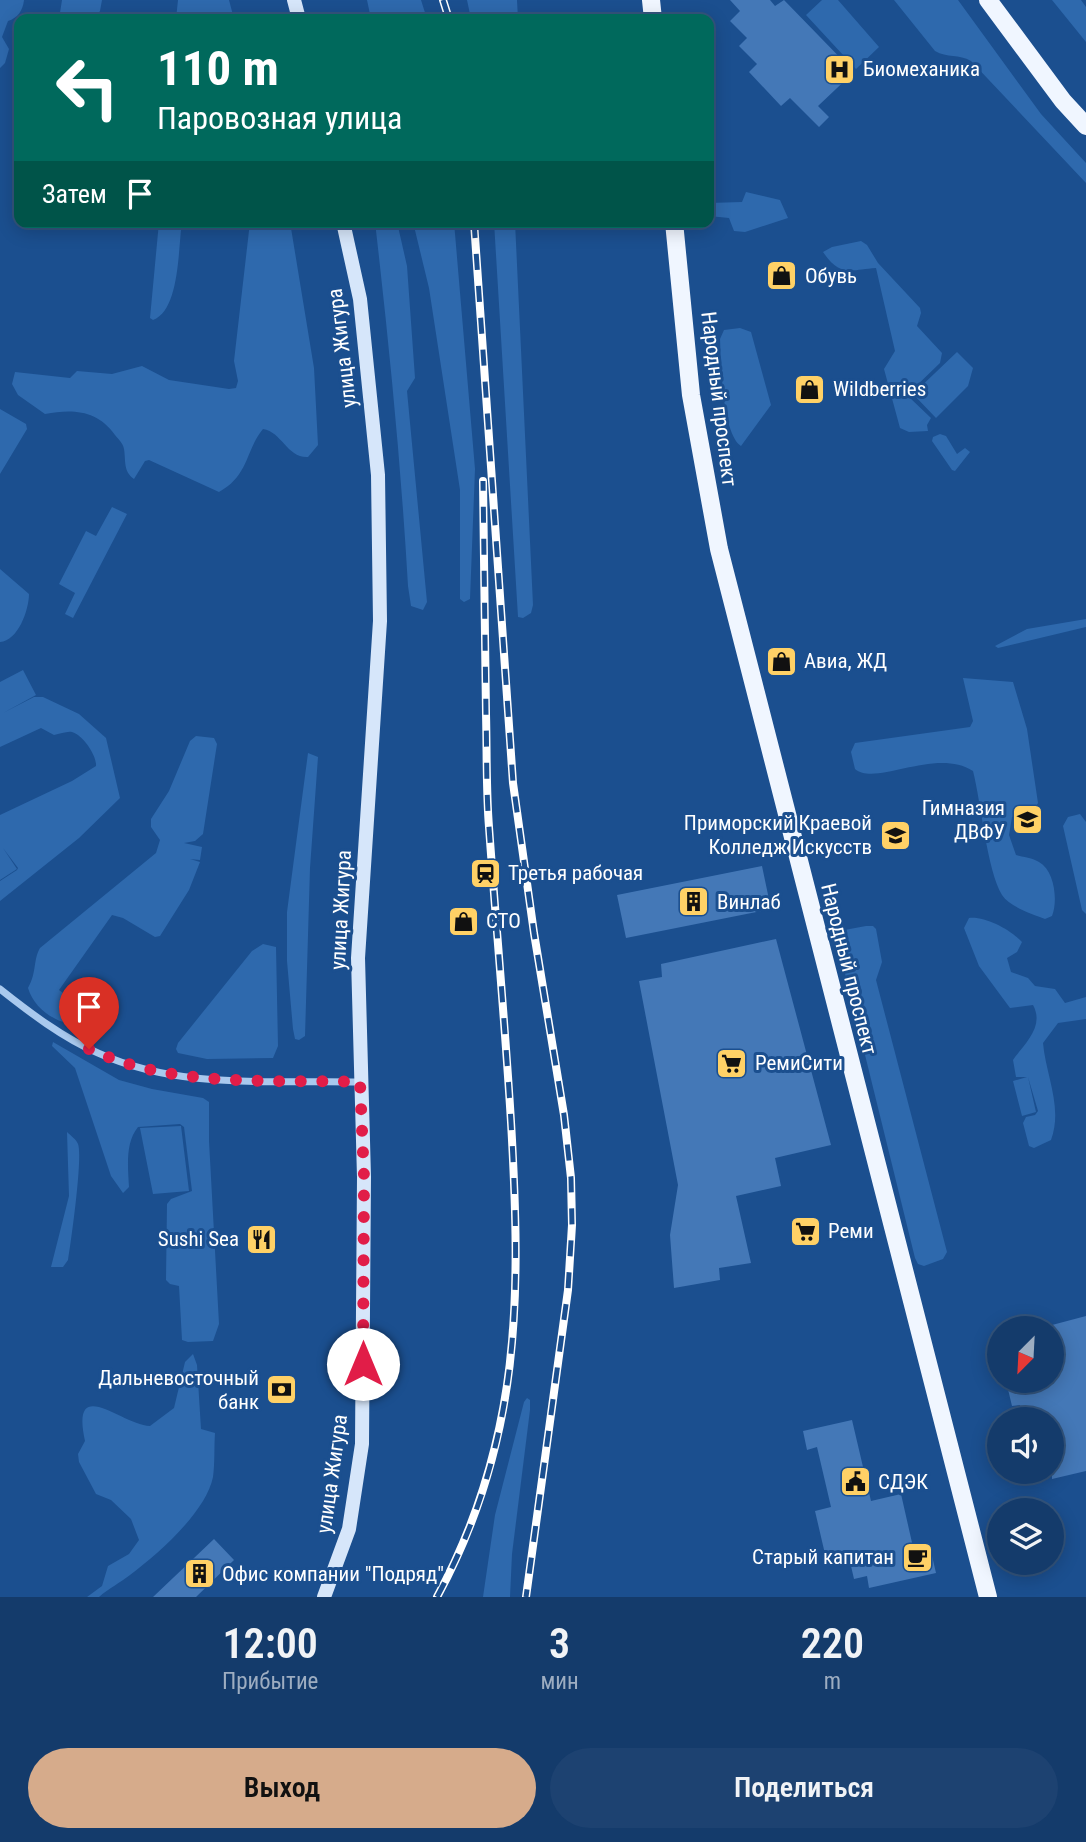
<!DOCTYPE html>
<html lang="ru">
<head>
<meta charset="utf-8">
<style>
  :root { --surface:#143b6b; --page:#1d4271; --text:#f1f3f6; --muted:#9dadc1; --line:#33557e; --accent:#d6ab8b }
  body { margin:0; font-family:"Roboto Condensed",sans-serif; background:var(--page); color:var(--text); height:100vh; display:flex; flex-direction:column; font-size:26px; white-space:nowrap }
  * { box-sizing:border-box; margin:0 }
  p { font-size:23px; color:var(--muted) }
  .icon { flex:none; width:38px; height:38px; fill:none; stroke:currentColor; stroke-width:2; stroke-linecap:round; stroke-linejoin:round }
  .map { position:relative; height:1597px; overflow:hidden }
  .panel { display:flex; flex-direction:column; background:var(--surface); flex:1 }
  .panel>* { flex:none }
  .hud { position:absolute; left:14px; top:14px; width:700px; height:214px; border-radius:14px; box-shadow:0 4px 18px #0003,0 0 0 2px var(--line); background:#00695c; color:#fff; overflow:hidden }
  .needle { width:46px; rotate:204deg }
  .tools { position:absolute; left:987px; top:1316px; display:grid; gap:14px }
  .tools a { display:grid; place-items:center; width:77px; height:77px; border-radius:50%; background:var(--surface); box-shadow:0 4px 18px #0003,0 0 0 2px var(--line); font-size:35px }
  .pin { position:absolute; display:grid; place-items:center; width:60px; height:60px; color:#fff; margin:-72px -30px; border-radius:50% 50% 50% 0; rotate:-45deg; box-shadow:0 0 7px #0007 }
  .pin .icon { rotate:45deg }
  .me { position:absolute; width:77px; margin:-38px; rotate:0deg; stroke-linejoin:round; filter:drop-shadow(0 0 5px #0008) }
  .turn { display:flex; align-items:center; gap:24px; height:147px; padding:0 28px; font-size:32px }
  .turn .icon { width:91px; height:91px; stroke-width:2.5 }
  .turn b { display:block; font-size:49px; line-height:60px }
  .then { display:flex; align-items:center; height:66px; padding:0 28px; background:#0003; gap:14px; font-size:26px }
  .eta { display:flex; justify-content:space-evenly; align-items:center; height:119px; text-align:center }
  .eta b { font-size:42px; font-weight:600; line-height:49px }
  .action { display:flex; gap:14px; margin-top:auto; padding:14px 28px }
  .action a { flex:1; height:80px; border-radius:42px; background:var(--accent); color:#111; font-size:28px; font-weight:600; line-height:80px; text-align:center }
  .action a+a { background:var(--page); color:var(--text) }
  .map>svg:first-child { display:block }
  .green { fill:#2e69ad }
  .building { fill:#4478b7 }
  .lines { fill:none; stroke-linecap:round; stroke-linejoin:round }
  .minor { stroke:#a9c9ee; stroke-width:7 }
  .secondary { stroke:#d6e6fa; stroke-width:14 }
  .primary { stroke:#f0f6ff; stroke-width:18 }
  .rail-casing { stroke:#fff; stroke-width:8 }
  .rail { stroke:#1b4f8f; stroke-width:5; stroke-dasharray:16; stroke-linecap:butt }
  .route { stroke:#e11d48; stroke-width:12; stroke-dasharray:0 21.6 }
  .labels { text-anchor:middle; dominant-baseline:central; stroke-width:6; stroke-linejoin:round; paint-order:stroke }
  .poi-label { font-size:21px; fill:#fff; stroke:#1b4f8f; text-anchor:start }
  .street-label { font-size:21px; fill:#fff; stroke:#1b4f8f }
</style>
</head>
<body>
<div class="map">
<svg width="1086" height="1597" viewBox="0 0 1086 1597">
  <rect width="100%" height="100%" fill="#1b4f8f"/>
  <path class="green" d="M0,0H24C23,10 18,18 8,21L2,37L9,49L5,63L0,68Z
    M62,0H102L100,11L95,18L69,15L66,19H59Z
    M178,0H229L234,19H176Z
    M367,0H421L427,19H371Z
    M467,0H517L518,19H471Z
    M822,0H838L879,47L856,69L806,15Z
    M894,0H958L1041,114L1086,163V183L971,61C959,54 947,58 935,51Z
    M1052,0H1081L1086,7V42Z
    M746,192L780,200L788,218L745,232L734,231L729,218L709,216V203L742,202Z
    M159,222H182C178,248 180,310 153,320L150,318Z
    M250,222H290L314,368L318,445L308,457C287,458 282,432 263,429C246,449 249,476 219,492L149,460L145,461L134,479C123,471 126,461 124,449C123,443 118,439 115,435C97,410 73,409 45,414L18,395L12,384L15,372L70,378L77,371L112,374L142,366L169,380L229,389L236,388L238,381L234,361Z
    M375,222H397L407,266L415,378L407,391L427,602L423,610L411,606L408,586C401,464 389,343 375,222Z
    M413,222H454L475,469L470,599L464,602L460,599V490L429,288Z
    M494,222H515L533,605L531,613L523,618L518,617Z
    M861,241L867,245L878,263L920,308L921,313L917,326L942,353L940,363L910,392L909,397L931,418L927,425L928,431L909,432L900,428L884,369L895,351L876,268C850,270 840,277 823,252L832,247Z
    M740,328L751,332L771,405L741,446C722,433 721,362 720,339L724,330Z
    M957,352L973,368L968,386L936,418L913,394Z
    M0,409L26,424L27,429L0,474Z
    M940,434L946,436L957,454L965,448L970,452L955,471L952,470L932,441L933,437Z
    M112,507L127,514L73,618L65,614L75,593L59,584L86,531L96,536Z
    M0,569L29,594C29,610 18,641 0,642Z
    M1086,619V627L998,648L995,646L1027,629Z
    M23,670L36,695L3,713L34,697H43L79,714L106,738L120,798L79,838L0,901V881L17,870L18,868L3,848L17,869L0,880V815L72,781L96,766C97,756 83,735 72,732C67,731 60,734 54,735L41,728L0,747V682Z
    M963,678L1013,682L1027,729L1038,803L1034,810L1012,817L1009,835L1016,855C1023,857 1033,858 1039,862C1055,871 1058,901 1052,916L1045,919C1032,914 1010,907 1002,895C987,870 981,802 973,771C935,747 876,787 855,769L851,752L855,743L970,727L973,721Z
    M196,736L214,738L217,744L203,834L195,841L184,843L202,847L200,860L190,859L200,862L189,890L160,936L155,937L123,918L112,915L59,990L97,1018L89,1026C64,1027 36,1014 28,988C37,972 33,960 40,948L156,853L160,840L151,827V819L169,791L190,741Z
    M308,753L318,757L310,868L305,1036L299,1040L295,1039L293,1029L287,961V912Z
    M1080,814L1086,822V914L1082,910L1063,826L1068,817Z
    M969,918C985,916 1011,930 1022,942L1017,952L1007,958L1011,972L1028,978L1035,986L1055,989L1065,1003L1086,997V1019L1058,1023L1043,1043C1046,1076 1063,1107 1051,1140L1034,1148L1029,1146L1023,1123L1026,1117L1035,1115L1038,1111L1028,1077L1036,1112L1022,1116L1013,1081L1027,1077H1016L1013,1060C1024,1044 1045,1027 1033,1005L1010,1008L979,966L964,928Z
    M866,926H873L876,929L882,962L876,980L947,1252L943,1259L924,1266L918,1264L915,1258L836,937L839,931Z
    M263,944L276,947L278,1046L273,1058L207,1059L178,1053L176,1049L178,1043L252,951Z
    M53,1042L119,1080L152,1089L203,1098L209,1102V1141L219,1324L213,1341L188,1342L182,1340L179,1286L170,1284L166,1280L167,1204L171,1199L192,1191L184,1127L180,1124L138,1127C125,1143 128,1167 129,1187L123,1193L111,1176L75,1068L52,1046Z
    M181,1126L189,1191L153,1194L140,1128Z
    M67,1132C71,1136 76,1139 78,1144C83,1157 71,1242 68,1260L63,1267H51L69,1196Z
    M193,1354L197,1365L201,1429L215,1433C214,1447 215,1463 213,1477C206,1512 158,1554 130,1575C120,1583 109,1588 99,1597H87L102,1586L108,1566L129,1554L139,1540L131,1519L111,1500L96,1494L79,1462L78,1454L85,1441C70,1373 123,1426 150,1426L174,1408L185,1362Z
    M527,1398L530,1400V1410L512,1554L510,1597H483L495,1515L524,1402Z"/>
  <path class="building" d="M730,0H770L775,6L784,0L854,72L818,106L829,117L819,127L790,98L781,106L749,72L757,64L739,46L747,38L730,21L740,11Z
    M762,866L771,909L626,938L617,895Z
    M776,939L831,1145L775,1158L781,1186L736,1196L751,1263L719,1268L720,1280L674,1288L670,1235L678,1185L639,981L662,977L661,964Z
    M1086,1316V1471L1052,1479V1419H1024L1020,1405L1012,1406L1006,1381H1052V1325Z
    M852,1420L871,1501L901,1494L913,1547L929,1543L936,1573L869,1588L867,1576L854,1579L848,1553L840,1555L839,1551L825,1554L815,1511L831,1507L817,1447L807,1450L803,1431Z
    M214,1539L234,1560L196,1597H153Z"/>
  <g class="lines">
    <path class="minor" d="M0,989C29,1012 63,1038 98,1053C180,1090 272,1080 360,1082"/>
    <path class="secondary" d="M294,0L299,19
      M324,1597L349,1529L362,1444L364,1177L358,958L380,621L378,475L360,299L343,222"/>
    <path class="primary" d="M651,0L653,19
      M988,0L1063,101L1086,126
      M674,222L691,395L719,549L988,1597"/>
    <defs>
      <path id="rail" d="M443,0L449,19
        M474,222L513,783L534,933L564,1115L571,1178L572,1225L568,1290L526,1597
        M437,1597C522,1440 521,1295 511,1122C505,1023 496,925 489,827C486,790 487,751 486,714C485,636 484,558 483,481"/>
    </defs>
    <use href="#rail" class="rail-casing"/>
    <use href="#rail" class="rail"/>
  </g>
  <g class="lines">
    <path class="route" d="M89,1049C175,1089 268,1079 360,1082L364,1177L363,1364"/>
  </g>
  <defs>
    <symbol id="hospital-square" viewBox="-11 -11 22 22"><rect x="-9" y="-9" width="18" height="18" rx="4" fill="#ffd166" stroke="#1b4f8f"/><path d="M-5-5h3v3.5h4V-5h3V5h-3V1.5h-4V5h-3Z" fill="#111"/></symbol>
    <symbol id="shop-square" viewBox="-11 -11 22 22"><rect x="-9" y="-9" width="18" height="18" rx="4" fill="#ffd166" stroke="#1b4f8f"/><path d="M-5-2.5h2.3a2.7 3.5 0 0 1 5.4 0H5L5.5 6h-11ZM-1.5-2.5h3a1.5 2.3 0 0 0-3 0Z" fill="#111"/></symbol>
    <symbol id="school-square" viewBox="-11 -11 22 22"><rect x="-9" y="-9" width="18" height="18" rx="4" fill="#ffd166" stroke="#1b4f8f"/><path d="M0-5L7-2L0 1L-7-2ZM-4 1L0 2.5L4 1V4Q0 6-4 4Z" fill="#111"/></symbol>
    <symbol id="university-square" viewBox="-11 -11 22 22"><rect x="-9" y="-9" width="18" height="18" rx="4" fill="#ffd166" stroke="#1b4f8f"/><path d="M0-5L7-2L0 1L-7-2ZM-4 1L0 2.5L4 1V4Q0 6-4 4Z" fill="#111"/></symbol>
    <symbol id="station-square" viewBox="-11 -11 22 22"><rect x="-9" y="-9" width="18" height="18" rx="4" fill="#ffd166" stroke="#1b4f8f"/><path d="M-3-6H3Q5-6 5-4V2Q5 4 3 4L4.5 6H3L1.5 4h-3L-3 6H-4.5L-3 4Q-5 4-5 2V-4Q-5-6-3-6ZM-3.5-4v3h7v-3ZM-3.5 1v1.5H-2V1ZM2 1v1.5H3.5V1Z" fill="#111"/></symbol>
    <symbol id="building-square" viewBox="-11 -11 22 22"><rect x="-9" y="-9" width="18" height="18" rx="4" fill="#ffd166" stroke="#1b4f8f"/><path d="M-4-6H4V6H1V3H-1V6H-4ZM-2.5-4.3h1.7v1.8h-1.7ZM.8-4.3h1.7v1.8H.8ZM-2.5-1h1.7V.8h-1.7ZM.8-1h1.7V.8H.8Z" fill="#111"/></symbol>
    <symbol id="supermarket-square" viewBox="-11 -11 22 22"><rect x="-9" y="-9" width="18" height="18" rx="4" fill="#ffd166" stroke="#1b4f8f"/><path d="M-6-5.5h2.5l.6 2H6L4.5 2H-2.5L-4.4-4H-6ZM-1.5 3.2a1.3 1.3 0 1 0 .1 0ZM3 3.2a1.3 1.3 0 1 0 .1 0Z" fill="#111"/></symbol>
    <symbol id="restaurant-square" viewBox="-11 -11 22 22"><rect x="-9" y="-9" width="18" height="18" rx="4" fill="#ffd166" stroke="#1b4f8f"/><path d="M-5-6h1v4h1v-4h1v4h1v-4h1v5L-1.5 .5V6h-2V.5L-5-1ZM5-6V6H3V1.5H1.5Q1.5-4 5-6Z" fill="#111"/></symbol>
    <symbol id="bank-square" viewBox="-11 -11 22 22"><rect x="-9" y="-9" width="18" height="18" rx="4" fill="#ffd166" stroke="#1b4f8f"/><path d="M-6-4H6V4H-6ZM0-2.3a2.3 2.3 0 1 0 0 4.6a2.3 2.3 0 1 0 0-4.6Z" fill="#111"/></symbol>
    <symbol id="civic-square" viewBox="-11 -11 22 22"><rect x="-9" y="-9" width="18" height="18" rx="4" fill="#ffd166" stroke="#1b4f8f"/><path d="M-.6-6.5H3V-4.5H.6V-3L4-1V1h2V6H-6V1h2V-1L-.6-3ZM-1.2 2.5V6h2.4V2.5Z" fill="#111"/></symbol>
    <symbol id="cafe-square" viewBox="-11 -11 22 22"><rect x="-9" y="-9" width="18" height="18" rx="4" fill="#ffd166" stroke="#1b4f8f"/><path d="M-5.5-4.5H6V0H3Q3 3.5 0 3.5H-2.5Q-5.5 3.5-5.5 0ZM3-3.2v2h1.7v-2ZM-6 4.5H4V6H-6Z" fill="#111"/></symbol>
  </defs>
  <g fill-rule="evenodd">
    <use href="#hospital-square" x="822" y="52" width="35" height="35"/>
    <use href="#shop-square" x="764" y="258" width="35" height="35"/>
    <use href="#shop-square" x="792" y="372" width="35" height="35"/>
    <use href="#shop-square" x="764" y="644" width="35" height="35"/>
    <use href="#school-square" x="1010" y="802" width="35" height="35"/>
    <use href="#university-square" x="878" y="818" width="35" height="35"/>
    <use href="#station-square" x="468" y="856" width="35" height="35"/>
    <use href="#building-square" x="676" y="884" width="35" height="35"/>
    <use href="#shop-square" x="446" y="904" width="35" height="35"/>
    <use href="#supermarket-square" x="714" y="1046" width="35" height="35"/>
    <use href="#supermarket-square" x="788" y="1214" width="35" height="35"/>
    <use href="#restaurant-square" x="244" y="1222" width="35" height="35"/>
    <use href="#bank-square" x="264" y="1372" width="35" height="35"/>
    <use href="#civic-square" x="838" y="1464" width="35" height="35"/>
    <use href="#cafe-square" x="900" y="1540" width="35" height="35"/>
    <use href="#building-square" x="182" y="1556" width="35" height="35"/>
  </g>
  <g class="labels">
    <g class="poi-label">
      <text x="863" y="69">Биомеханика</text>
      <text x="805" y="276">Обувь</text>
      <text x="833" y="389">Wildberries</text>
      <text x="804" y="661">Авиа, ЖД</text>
      <text x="1005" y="808" text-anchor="end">Гимназия<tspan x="1005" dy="24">ДВФУ</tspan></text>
      <text x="872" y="823" text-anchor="end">Приморский Краевой<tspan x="872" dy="24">Колледж Искусств</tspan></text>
      <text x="508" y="873">Третья рабочая</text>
      <text x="717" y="902">Винлаб</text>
      <text x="486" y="921">СТО</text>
      <text x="755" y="1063">РемиСити</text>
      <text x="828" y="1231">Реми</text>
      <text x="239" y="1239" text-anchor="end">Sushi Sea</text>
      <text x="259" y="1378" text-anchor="end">Дальневосточный<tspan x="259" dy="24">банк</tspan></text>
      <text x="878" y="1482">СДЭК</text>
      <text x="894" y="1557" text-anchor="end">Старый капитан</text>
      <text x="222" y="1574">Офис компании "Подряд"</text>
    </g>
    <g class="street-label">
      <text transform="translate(342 348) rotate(-97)">улица Жигура</text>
      <text transform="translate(719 399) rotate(83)">Народный проспект</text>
      <text transform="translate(341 910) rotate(-87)">улица Жигура</text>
      <text transform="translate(849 969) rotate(76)">Народный проспект</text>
      <text transform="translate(332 1474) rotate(-82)">улица Жигура</text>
    </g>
  </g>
</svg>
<div class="tools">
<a><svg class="needle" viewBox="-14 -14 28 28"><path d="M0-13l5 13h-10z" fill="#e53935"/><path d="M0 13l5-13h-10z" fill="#9dadc1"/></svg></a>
<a><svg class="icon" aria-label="sound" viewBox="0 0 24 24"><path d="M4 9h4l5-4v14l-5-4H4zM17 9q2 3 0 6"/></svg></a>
<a><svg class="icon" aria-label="layers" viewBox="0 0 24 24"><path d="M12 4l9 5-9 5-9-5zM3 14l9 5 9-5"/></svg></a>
</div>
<div class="pin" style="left:89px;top:1049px;background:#d93025"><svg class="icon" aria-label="arrive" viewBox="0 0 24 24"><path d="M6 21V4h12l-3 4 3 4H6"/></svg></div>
<svg class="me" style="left:363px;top:1364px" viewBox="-20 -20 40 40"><circle r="19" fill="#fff"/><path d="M0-13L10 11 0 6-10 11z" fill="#e11d48"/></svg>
<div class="hud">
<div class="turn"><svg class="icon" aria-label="left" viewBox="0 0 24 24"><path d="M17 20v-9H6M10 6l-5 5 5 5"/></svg><div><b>110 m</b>Паровозная улица</div></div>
<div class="then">Затем<svg class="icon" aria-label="arrive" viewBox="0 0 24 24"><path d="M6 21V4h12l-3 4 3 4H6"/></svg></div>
</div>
</div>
<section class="panel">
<div class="eta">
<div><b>12:00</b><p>Прибытие</p></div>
<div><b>3</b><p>мин</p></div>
<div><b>220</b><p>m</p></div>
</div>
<div class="action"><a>Выход</a><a>Поделиться</a></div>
</section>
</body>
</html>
